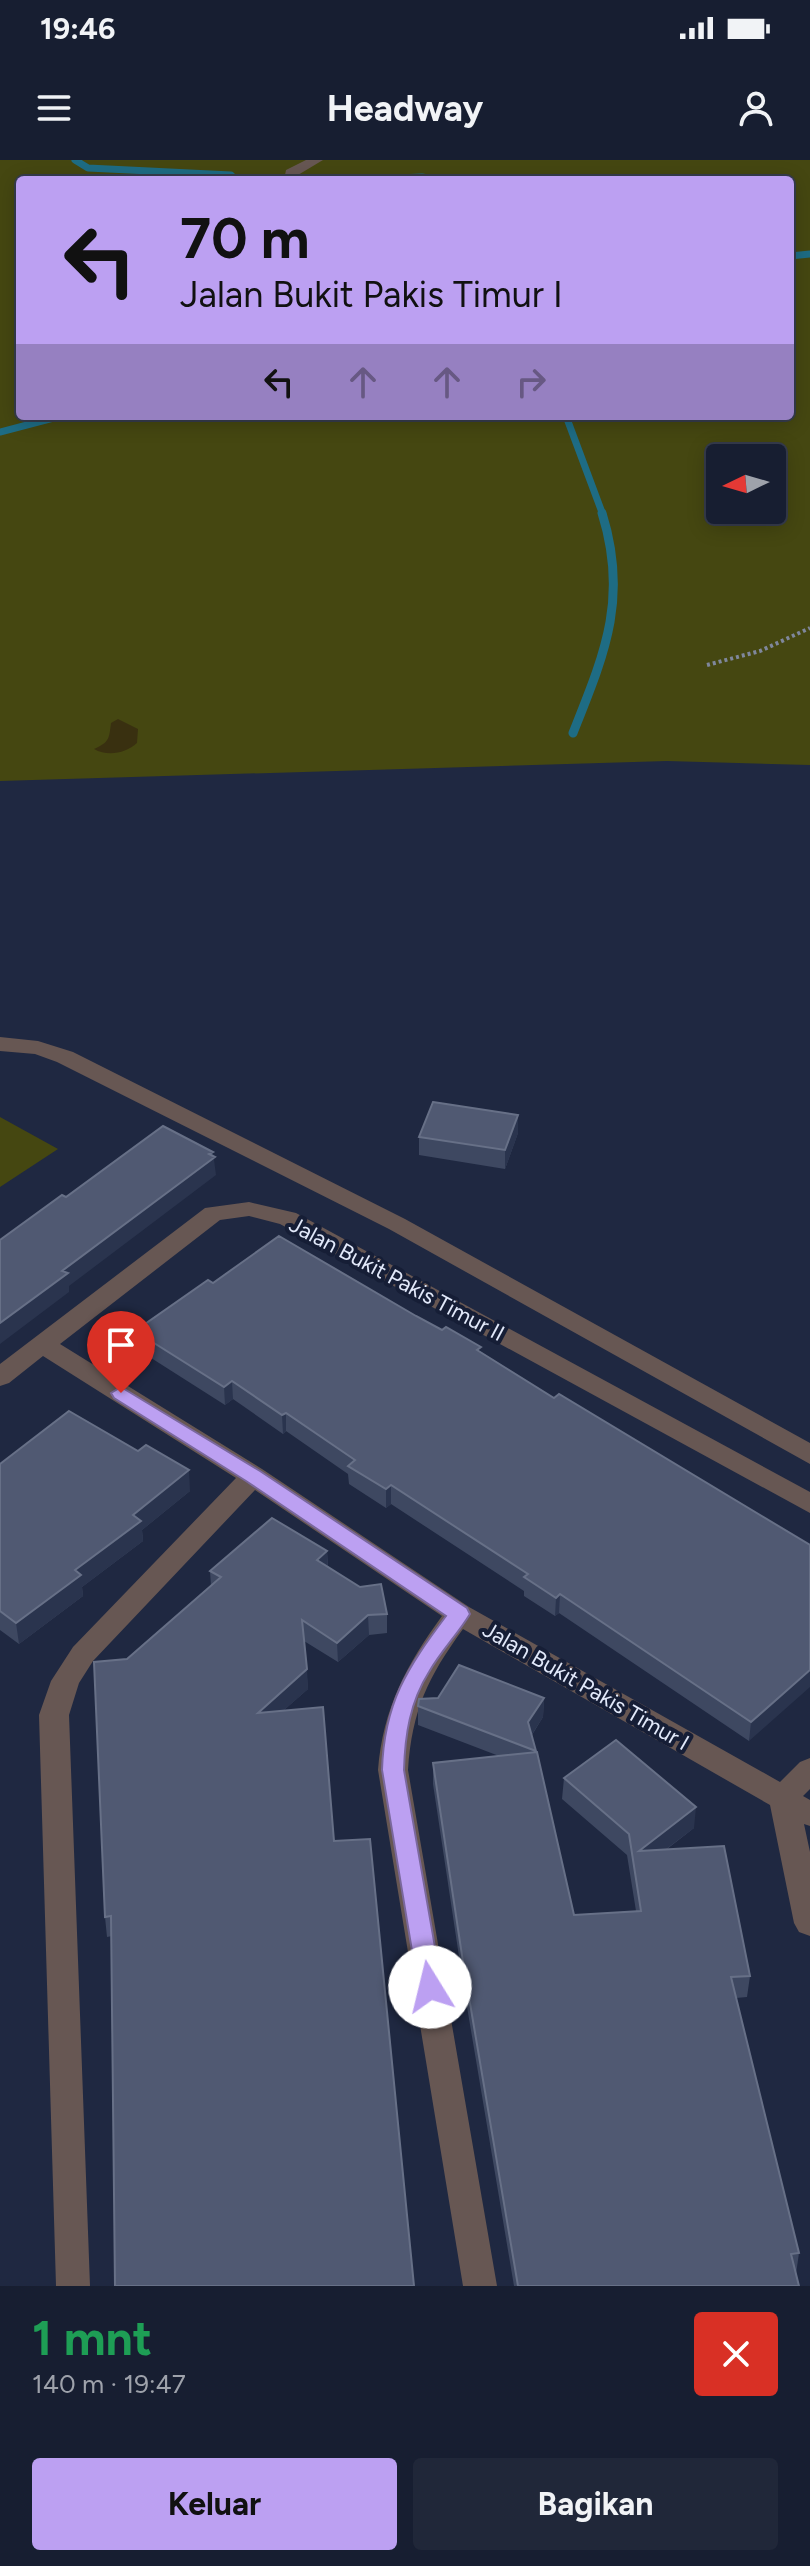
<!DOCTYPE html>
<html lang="id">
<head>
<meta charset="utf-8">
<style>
  :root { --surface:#171e31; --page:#202739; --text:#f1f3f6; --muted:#9ea2ab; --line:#363c4d; --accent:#bca0f2 }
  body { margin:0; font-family:Figtree,sans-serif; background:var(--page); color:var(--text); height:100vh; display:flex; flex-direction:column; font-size:30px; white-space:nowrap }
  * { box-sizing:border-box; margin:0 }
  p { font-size:26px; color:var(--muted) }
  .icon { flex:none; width:44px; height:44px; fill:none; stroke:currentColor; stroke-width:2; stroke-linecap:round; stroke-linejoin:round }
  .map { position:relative; height:2126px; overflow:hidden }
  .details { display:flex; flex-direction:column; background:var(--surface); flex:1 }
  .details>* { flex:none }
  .banner { position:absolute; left:16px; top:16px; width:778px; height:244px; border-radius:8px; box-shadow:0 4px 20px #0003,0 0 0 2px var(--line); background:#bca0f2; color:#111; overflow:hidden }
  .needle { width:52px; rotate:265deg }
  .buttons { position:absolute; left:706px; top:284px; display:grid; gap:16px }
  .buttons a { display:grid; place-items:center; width:80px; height:80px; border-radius:8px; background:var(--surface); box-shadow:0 4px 20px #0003,0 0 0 2px var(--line); font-size:40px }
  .pin { position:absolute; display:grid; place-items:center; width:68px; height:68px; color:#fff; margin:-82px -34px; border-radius:50% 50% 50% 0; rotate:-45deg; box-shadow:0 0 8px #0007 }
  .pin .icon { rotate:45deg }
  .me { position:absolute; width:88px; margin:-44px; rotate:351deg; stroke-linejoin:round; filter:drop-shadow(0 0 6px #0008) }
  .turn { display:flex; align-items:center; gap:28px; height:168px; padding:0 32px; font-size:36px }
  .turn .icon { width:104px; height:104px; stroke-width:2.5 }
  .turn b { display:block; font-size:56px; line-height:68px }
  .lanes { display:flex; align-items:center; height:76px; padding:0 32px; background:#0003; justify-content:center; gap:40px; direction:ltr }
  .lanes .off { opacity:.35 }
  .round { display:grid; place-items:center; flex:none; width:84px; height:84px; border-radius:8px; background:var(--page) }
  .head { display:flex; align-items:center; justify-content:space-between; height:136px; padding:0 32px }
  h1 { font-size:48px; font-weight:700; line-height:60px; color:#1e9e55 }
  .primary-button { display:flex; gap:16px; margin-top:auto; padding:16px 32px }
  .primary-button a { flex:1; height:92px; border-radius:8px; background:var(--accent); color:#111; font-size:32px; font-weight:700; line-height:92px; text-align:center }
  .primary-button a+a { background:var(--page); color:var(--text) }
  .status { display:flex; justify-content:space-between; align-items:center; height:56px; padding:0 40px; background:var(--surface); direction:ltr }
  .status svg { height:22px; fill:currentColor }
  header { display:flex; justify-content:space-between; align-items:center; height:104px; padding:0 32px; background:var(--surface); font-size:36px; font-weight:700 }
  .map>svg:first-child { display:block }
  .green { fill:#454711; fill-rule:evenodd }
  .sand { fill:#393010 }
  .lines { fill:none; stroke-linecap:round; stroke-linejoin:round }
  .stream-far1 { stroke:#1e6c84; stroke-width:7 }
  .stream { stroke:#1e6c84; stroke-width:9 }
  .path { stroke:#7f879c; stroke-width:4; stroke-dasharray:3 3; stroke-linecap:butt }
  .minor { fill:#675753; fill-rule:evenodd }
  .wall { fill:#3e4861 }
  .shaded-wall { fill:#2a344e }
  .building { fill:#505972; stroke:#677087; stroke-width:2 }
  .route { fill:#bca0f2; stroke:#7a689d; stroke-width:2 }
  .labels { text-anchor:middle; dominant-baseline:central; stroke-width:8; stroke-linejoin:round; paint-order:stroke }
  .street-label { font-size:22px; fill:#e2e9fa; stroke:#161e36 }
</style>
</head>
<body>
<div class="status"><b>19:46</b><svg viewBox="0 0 49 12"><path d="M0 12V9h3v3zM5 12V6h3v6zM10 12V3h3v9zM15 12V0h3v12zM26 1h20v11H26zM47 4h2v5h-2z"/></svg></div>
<header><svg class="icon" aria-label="menu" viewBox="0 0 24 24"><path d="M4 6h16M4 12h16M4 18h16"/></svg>Headway<svg class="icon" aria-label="person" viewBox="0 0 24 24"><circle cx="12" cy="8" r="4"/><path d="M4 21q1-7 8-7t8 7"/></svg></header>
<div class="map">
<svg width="810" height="2126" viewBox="0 0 810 2126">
  <rect width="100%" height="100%" fill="#1f2841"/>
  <path class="green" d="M0,0H810V605L667,601L0,621ZM20,20H790V256H20ZM720,298H772V350H720Z
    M0,957L58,989L0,1027Z"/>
  <path class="sand" d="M118,559L138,569L137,583C126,593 108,597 94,589C110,582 109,578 111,563Z"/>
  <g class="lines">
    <path class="stream-far1" d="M75,0L88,8L231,15L236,20
      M349,20L422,17L441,20
      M458,20H517
      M790,96L810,94
      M566,256L603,355
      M0,272L61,256"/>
    <path class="stream" d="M573,573C604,495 629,439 602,353"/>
    <path class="path" d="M707,505L760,491L810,468"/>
    <path class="minor" d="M306,0H323L298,15V20H284L286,10Z
      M0,877L38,881L73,892L405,1059L810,1283V1304L389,1069L57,902L35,894L0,891Z
      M249,1042L296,1053L810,1332V1353L280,1064L249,1056L220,1060L60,1184L262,1309L469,1447L780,1622L800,1602L810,1598V1629L803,1636L810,1640V1666L804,1664L810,1692V1776L799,1772L794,1763L770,1645L463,1469C428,1517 412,1550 408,1610L497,2126H463L378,1610C383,1549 406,1505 442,1456L255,1330L93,1501L79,1523L69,1555L90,2126H56L39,1555L51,1521L73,1487L236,1318L43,1196L9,1223L0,1226V1204L205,1048Z"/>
  </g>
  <path class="wall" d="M518,973L505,1009L419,995V977Z
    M213,1123L416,1156L481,1192L554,1238L810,1385L749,1581L559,1453L555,1456L524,1436V1431L391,1344L386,1348L349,1324L348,1314L286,1271L283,1274L233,1239L225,1245L137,1189L135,1171Z
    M0,1304L190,1331L142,1370L143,1381L82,1427L83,1436L19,1484L0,1470Z
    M327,1391L328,1406L387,1454V1473L369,1475L338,1502L304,1481L308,1529L284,1550L112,1776L107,1777L105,1757L127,1499L211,1426L210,1411Z
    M544,1538L543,1557L532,1575L574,1755L636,1751L627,1695L562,1639L564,1618L694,1668L667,1689L750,1816L747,1837L736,1838L799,2093L796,2114L799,2126H514L463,1823L433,1624V1603L499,1596L418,1565V1546Z"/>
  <path class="shaded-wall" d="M518,955V973L505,1009V990Z
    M213,992L216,1015L69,1126V1132L0,1184V1163L62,1111Z
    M232,1221L233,1239L225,1245L224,1227Z
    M286,1253V1271L283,1274L282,1255Z
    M189,1310L190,1331L142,1370L143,1381L82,1427L83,1436L19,1484L16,1463L133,1355Z
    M391,1325V1344L386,1348V1329Z
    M327,1391L328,1410L317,1400Z
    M560,1434L559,1453L555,1456L556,1438Z
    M368,1455L369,1475L338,1502L337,1483Z
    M307,1509L308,1529L259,1572L258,1553Z
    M810,1510V1527L749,1581L751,1562Z
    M544,1538L543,1557L527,1582L528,1562Z
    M696,1647L694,1668L637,1711L639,1691Z"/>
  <path class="building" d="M433,942L518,955L505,990L419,977Z
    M163,966L213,992L209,994L215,997L62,1111L68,1113L0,1163V1080L62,1035L66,1037Z
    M279,1076L416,1156L442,1170L446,1167L481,1187L477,1190L554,1238L559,1234L810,1385V1510L751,1562L560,1434L556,1438L524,1417L528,1414L391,1325L386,1329L348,1306L355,1300L286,1253L282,1255L232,1221L224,1227L135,1171L208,1120L213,1123Z
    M69,1251L138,1291L146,1285L189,1310L133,1355L141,1361L75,1410L81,1415L16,1463L0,1451V1304Z
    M272,1358L327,1391L317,1400L360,1427L381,1424L387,1454L368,1455L337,1483L302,1460L307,1509L258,1553L323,1547L334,1681L370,1679L414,2126H115L111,1756L105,1757L94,1502L127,1499L221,1417L210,1411Z
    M459,1505L544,1538L528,1562L536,1591L418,1546L419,1539L438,1538Z
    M616,1580L696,1647L639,1691L724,1686L750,1816L731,1817L799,2093L791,2094L799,2126H518L463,1802L433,1603L537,1592L574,1755L641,1751L629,1674L564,1618Z"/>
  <path class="route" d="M121,1227L260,1311L467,1448L470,1454C458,1474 441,1491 429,1512C410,1542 405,1575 404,1610L442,1827L438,1834L430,1837L421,1834L418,1827L382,1610C384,1543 407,1508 446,1456L246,1321L114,1238L111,1233Z"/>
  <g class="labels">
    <g class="street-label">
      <text transform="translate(397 1119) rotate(28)">Jalan Bukit Pakis Timur II</text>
      <text transform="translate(586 1526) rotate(30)">Jalan Bukit Pakis Timur I</text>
    </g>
  </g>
</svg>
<div class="buttons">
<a><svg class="needle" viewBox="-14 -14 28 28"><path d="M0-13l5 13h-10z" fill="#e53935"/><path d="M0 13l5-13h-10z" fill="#9ea2ab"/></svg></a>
</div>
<div class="pin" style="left:121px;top:1233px;background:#d93025"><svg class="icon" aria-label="arrive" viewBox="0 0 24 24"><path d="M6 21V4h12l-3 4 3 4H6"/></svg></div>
<svg class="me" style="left:430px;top:1827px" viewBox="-20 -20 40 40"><circle r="19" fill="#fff"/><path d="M0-13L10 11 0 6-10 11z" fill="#bca0f2"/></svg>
<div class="banner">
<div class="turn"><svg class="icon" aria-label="left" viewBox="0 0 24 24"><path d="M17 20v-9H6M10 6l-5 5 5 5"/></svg><div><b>70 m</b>Jalan Bukit Pakis Timur I</div></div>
<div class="lanes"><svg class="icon" aria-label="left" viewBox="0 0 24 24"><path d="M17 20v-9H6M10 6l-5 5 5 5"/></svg><svg class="icon off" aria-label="ahead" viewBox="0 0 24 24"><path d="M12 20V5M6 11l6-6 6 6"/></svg><svg class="icon off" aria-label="ahead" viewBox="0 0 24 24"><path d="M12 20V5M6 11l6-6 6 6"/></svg><svg class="icon off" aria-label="right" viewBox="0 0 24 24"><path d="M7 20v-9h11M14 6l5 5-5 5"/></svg></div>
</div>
</div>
<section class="details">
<div class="head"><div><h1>1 mnt</h1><p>140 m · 19:47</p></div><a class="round" style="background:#d93025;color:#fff"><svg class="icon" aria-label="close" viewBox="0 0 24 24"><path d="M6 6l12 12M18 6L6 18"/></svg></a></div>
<div class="primary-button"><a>Keluar</a><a>Bagikan</a></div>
</section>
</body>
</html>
